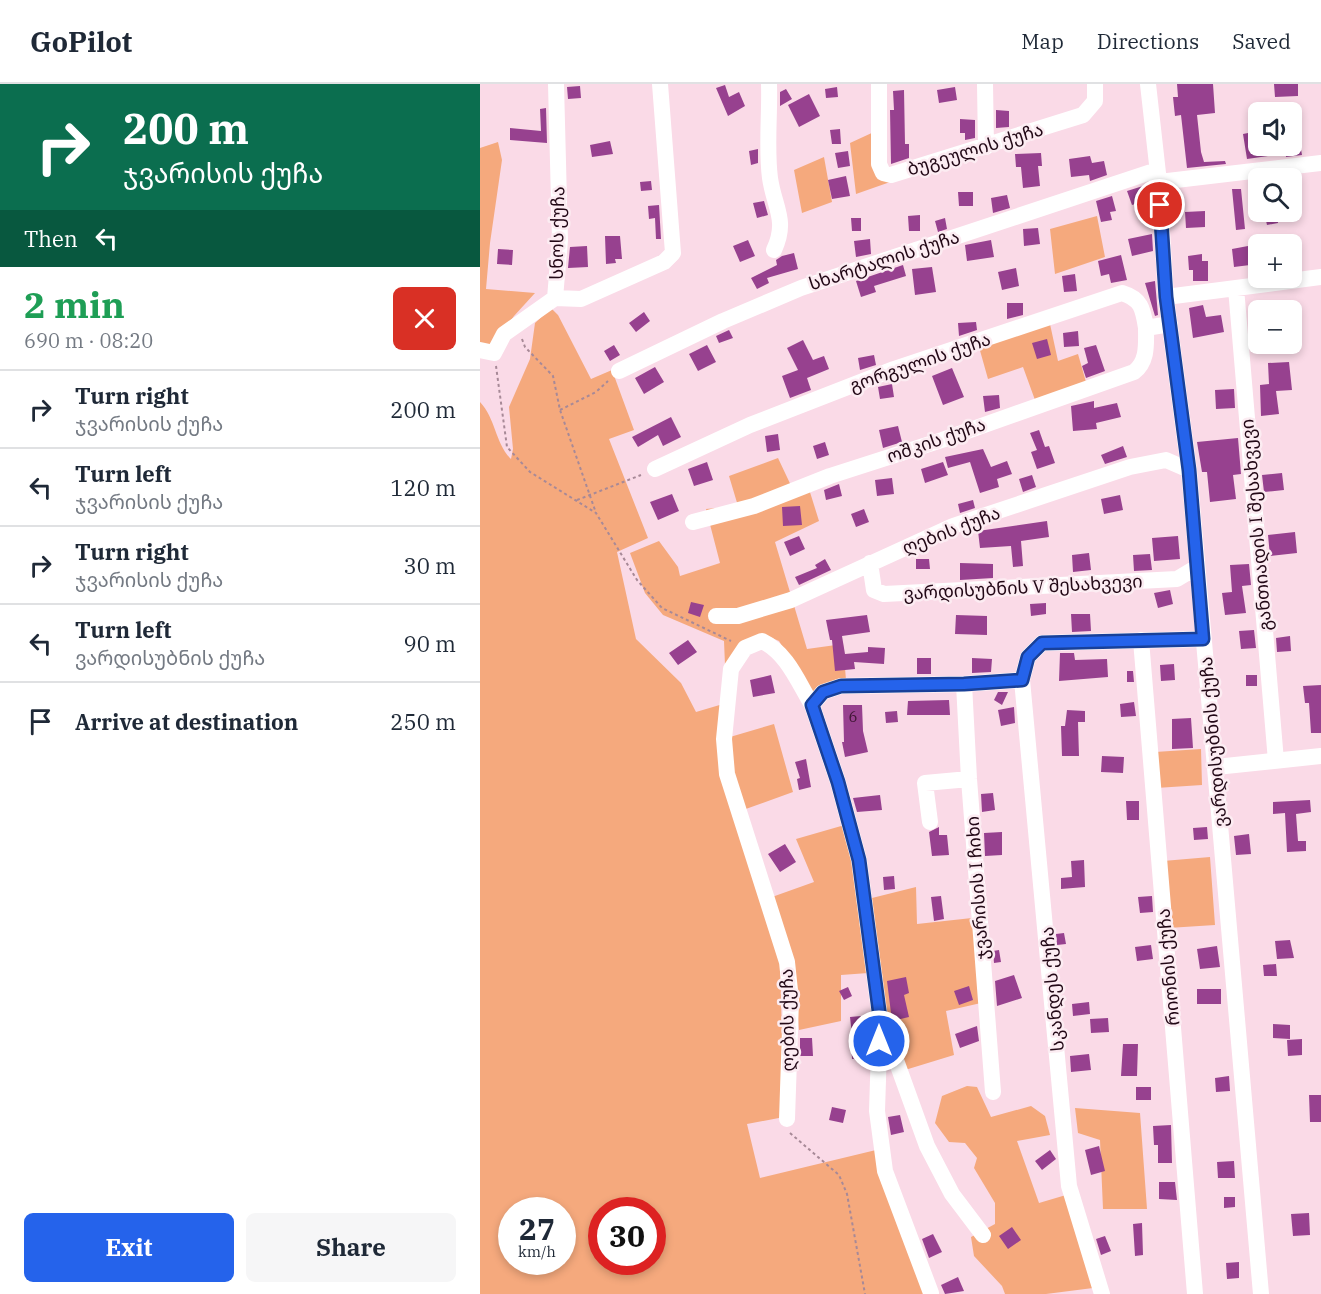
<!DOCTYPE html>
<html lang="en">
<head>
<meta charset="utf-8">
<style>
  :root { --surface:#fff; --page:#f6f6f7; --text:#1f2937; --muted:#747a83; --line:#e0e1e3; --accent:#2563eb }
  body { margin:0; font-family:"IBM Plex Serif","Noto Sans Georgian",serif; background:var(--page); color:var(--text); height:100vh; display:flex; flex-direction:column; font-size:22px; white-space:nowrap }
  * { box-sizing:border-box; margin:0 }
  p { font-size:20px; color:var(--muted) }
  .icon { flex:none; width:33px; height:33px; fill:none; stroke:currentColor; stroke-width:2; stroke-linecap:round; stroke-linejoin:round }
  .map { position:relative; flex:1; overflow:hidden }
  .sheet { display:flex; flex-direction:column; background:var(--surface); width:480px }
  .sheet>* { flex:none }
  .banner { background:#0b6e4f; color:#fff; overflow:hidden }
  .tools { position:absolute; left:768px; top:18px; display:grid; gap:12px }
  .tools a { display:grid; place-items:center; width:54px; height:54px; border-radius:9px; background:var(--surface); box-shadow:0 3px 9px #0003; font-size:30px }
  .speed { position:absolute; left:18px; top:1113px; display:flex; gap:12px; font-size:30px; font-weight:700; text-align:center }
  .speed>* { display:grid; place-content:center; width:78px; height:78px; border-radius:50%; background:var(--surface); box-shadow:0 3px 9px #0003; line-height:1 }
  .speed small { font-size:15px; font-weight:400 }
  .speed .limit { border:9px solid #d22; background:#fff; color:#111 }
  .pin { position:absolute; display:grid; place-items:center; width:51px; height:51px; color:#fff; margin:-26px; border:3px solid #fff; border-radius:50%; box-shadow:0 2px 6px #0007 }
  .me { position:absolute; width:66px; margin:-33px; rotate:0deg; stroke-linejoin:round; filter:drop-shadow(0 0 4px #0008) }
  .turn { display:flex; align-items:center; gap:21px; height:126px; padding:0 24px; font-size:27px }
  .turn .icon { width:78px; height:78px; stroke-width:2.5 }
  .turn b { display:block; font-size:42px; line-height:51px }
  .then { display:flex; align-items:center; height:57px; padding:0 24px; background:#0003; gap:12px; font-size:22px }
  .round { display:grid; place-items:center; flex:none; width:63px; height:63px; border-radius:9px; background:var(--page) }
  .headline { display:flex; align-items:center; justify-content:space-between; height:102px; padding:0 24px }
  h1 { font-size:36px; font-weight:700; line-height:45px; color:#1e9e55 }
  .cta { display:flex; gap:12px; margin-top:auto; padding:12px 24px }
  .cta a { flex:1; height:69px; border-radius:9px; background:var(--accent); color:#fff; font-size:24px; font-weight:700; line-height:69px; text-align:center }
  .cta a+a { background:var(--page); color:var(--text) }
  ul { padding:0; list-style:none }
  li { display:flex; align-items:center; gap:18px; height:78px; padding:0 24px; border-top:2px solid var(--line) }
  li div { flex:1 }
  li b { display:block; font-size:22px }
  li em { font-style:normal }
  header { display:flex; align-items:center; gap:36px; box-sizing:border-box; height:84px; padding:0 30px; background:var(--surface); border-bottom:2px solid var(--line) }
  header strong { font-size:28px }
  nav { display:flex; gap:33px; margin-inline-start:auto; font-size:21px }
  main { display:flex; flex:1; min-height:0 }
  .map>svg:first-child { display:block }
  .green { fill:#f5a97d; fill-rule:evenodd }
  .building { fill:#97418f }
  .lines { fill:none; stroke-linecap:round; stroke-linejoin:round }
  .path { stroke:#a78997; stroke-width:2; stroke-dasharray:3 3; stroke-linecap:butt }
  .minor { stroke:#fff; stroke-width:16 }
  .route-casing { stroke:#184099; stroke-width:15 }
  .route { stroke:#2563eb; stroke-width:10 }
  .labels { text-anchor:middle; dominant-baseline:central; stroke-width:5; stroke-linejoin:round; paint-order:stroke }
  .number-label { font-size:15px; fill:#3f1634 }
  .street-label { font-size:18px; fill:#220816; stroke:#fcecf2 }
</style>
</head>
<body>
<header>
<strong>GoPilot</strong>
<nav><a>Map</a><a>Directions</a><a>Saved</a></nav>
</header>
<main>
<section class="sheet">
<div class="banner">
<div class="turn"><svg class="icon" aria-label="right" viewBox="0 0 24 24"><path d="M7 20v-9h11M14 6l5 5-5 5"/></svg><div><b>200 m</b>ჯვარისის ქუჩა</div></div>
<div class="then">Then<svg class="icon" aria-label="left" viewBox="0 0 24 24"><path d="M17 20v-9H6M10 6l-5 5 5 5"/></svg></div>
</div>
<div class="headline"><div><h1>2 min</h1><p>690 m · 08:20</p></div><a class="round" style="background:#d93025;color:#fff"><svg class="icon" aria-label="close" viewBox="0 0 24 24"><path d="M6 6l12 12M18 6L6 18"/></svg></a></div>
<ul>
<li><svg class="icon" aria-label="right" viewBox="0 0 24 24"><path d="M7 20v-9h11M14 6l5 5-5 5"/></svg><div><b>Turn right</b><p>ჯვარისის ქუჩა</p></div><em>200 m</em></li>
<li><svg class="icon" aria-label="left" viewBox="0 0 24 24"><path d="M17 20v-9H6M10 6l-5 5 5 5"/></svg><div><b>Turn left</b><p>ჯვარისის ქუჩა</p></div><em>120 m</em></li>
<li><svg class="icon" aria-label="right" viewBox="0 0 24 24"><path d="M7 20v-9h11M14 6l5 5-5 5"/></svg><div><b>Turn right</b><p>ჯვარისის ქუჩა</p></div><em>30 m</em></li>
<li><svg class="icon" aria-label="left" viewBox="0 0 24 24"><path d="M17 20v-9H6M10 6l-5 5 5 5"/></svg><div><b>Turn left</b><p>ვარდისუბნის ქუჩა</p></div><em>90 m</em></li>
<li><svg class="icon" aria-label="arrive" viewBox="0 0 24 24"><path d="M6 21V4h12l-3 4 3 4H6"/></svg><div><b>Arrive at destination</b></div><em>250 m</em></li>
</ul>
<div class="cta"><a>Exit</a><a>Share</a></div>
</section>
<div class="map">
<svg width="841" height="1210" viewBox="0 0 841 1210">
  <rect width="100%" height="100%" fill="#fadae7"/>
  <path class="green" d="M396,47L413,97L376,110L370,59Z
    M18,58L22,76L10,159L6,205L55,209L34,232L14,260L0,262V64Z
    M344,73L352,118L322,129L314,86Z
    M617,132L625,173L575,190L570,145Z
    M71,224L78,231L111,295L132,286L154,346L129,355L168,454L137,468L156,555L201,599L216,628L243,620L241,652L300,875L304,1033L267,1040L280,1094L396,1066L444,1210H0V318C16,335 15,359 31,375L33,365L29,323L50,275L55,239ZM32,1126H82V1178H32ZM122,1126H172V1178H122Z
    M570,240L578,277L598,270L606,298L555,316L543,283L508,295L499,263Z
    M298,374L315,410L329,405L339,437L295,458L327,565L363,560L366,596L330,609L299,557L285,551L245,581L244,557L183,531L165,509L150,469L179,457L198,483L200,492L240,479L226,425L258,422L249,392Z
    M294,640L313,708L263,726L251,688L250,653Z
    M721,665L722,701L676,704L675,668Z
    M375,738L392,814L436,803L437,840L492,834L501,919L466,927L474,971L425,986L404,938L402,888L361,891V937L319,946L313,877L292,813L334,798L316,755Z
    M730,773L735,841L688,844L683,777Z
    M487,1002L497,1003L511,1033L551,1022L565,1032L570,1051L537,1057L559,1119L586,1111L613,1204L566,1210H525L522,1202L494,1172L491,1153L515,1140V1119L494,1084L497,1074L485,1059L469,1058L455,1039L462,1012Z
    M595,1024L660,1029L667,1125H623L620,1056L598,1049Z"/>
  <path class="building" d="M697,0H733L735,29L717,31L721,68L724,78L745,77L746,80L707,84L701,31L695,32L693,13H698Z
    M794,0H818V12L795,13Z
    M245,1L249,13L259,8L265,22L248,32L236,4Z
    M100,2L101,14L88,15L87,3Z
    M357,3L358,13L346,14L345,5Z
    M475,3L477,16L459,19L457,6Z
    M306,5L312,15L300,22V8Z
    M424,6L425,60H429V74L411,80L410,26H414L413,7Z
    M329,10L340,32L319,43L308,21Z
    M66,24L67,59L30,56V44L61,47L60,25Z
    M516,26L529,27V43L516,44Z
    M480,35L495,36V54L485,56V49H480Z
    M360,45L361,60H352L350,46Z
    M778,47V62H786L788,72L767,75L763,50Z
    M130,57L133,70L112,73L110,61Z
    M820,60L822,71L806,73L805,62Z
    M278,65V79L271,81L269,67Z
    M368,67L370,82L358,84L355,69Z
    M561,69L562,82H558L560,102L543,104L541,83H536L535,70Z
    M610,72L612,79L624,77L627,91L610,97L609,91L591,93L589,75Z
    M366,92L370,112L352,115L348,96Z
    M171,97L172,106L161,107L160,98Z
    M663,102L668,116L652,121L647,107Z
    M752,105H761L765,145L756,146Z
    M478,108H493V122H479Z
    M527,111L530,124L513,129L511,114Z
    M632,112L636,127L630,128L632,136L621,138L616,117Z
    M284,117L288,131L277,134L273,119Z
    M179,121L181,155H176L175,134L169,135L168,122Z
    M725,127V143L706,144L705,128Z
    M784,128H797L798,139L787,141Z
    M440,131V147H429L428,132Z
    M371,134H381V147H372Z
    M465,134L467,145L458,148L455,137Z
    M558,144L560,160L544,162L543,145Z
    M672,150L673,167L652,172L648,155Z
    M125,152H140L142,175H135L136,179L126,180Z
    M390,155L391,170L376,173L374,157Z
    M268,156L275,172L260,178L253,162Z
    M511,156L514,173L487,177L485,161Z
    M107,162L108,183L88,184L90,163Z
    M768,162L770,181L754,183L752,165Z
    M18,165L33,166L32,181L17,180Z
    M314,169L318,185L287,194L289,199L277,205L271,194L297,181L296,176L302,172Z
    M722,170V177H728V197H713V186H709L708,172Z
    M641,171L647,196L631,199L629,190L621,192L618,177Z
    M423,181L426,192L394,202L396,208L381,213L376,197Z
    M452,183L456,208L435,211L432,185Z
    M536,184L539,202L522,206L518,188Z
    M595,190L597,207L584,208L582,192Z
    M675,197L678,231L675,232L665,199Z
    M527,219H543V231L527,235Z
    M723,221L726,233L741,231L744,248L713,254L709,224Z
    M164,228L170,237L156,248L149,239Z
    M496,238L497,246L479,252L478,239Z
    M249,246L253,254L239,259L236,252Z
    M598,247L599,262L584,263L583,249Z
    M567,255L571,271L557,275L552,259Z
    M323,256L333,276L344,272L349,285L327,294L331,306L310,314L302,292L318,286L307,264Z
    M134,261L140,271L130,277L124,267Z
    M227,261L236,278L218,287L209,270Z
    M616,261L625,287L606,294L602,282L608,279L604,264Z
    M394,271L396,281L380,286L378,274Z
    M809,278L812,306L796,307L799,330L781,332L780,301L789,300L788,279Z
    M175,283L184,298L164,310L155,294Z
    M472,284L484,313L463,321L452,292Z
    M412,300L414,313L400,315L398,303Z
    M754,305L755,324L736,325L735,306Z
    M519,311L520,324L505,328L503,312Z
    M614,317V324L637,319L641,333L616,339L617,345L593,347L591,322Z
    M191,333L201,353L183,362L178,351L158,363L152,353Z
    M418,342L422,358L403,364L399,346Z
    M559,346L565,363L569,362L575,379L557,385L551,368L557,366L550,349Z
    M298,350L300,366L287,368L285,352Z
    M758,354L761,390L753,391L756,415L730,418L727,388H722L717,358Z
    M345,358L349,371L337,375L333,362Z
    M643,362L647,373L625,380L621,371Z
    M503,365L511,383L527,377L532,390L517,395L519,403L500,409L490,378L468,384L465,373Z
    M227,378L233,396L214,402L208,385Z
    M463,378L468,391L445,399L441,385Z
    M802,389L804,406L784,408L782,391Z
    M552,391L556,403L543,408L539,395Z
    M412,394L414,410L397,412L395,396Z
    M359,400L362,412L346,416L344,406Z
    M192,410L199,427L178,436L170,418Z
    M640,411L643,426L624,430L621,415Z
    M493,416L495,424L480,429L478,420Z
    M320,422L322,441L303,442L302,423Z
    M384,425L389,438L376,443L371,430Z
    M567,437L569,453L541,457L543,482L533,483L531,462L500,464L498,447Z
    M815,448L817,469L790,472L788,451Z
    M319,452L325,465L310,472L304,458Z
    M698,452L700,475L674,477L672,454Z
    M609,469L611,486L593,488L592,471Z
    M670,470L672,486L654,487L653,471Z
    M345,475L351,486L319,501L315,493L337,484L335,481Z
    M436,475H449L450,485H436Z
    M480,479L513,480V494L480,496Z
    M769,480L771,501L762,502L766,529L745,531L742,509L752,508L750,481Z
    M690,506L693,520L678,524L674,509Z
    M211,518L224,521L220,533L208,529Z
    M566,519V530L551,532L550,520Z
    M591,530H610L611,547L592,548Z
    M387,531L390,548L362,552L365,570L388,568V563L405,564L404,580L374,578L375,585L355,587L352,556H350L346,536Z
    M476,531L507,532V551L475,550Z
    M774,546L776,564L761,565L759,547Z
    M810,552L811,567L797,568L796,554Z
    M208,556L217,568L198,581L189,569Z
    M580,569H594L595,576L627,575L628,593L579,597Z
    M437,574H451V590H437Z
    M492,574L512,575L511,588L492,589Z
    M694,580L695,596L681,597L680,581Z
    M647,587H653L654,598H647Z
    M291,591L295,609L273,613L270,596Z
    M766,591H777V602H766Z
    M841,601V649H831L829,619H825L823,602Z
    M518,608H528L522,621L514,616Z
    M469,616L470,631H427L428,617Z
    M654,618L656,632L641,633L640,620Z
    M363,621H382L383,647L388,668L365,673L362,658H364Z
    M534,623L535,639L521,642L518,626Z
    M587,626L605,627V638H598L599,672H582L581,642H585Z
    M417,627L418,638L406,639L405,628Z
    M711,634L713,664L692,665V635Z
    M622,672L644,673L643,689L621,688Z
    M326,675L331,703L319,706L317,695L320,694L315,678Z
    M513,709L515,726L502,728L501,710Z
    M400,711L402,726L377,728L373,714Z
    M830,716L831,728L816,730L818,757H826V767L807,768L805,729L793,730V718Z
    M646,717H659V736H647Z
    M459,743V751H467L469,771L452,772L449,748Z
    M727,743L728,755L714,756L713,744Z
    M522,748V771L505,772L504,749Z
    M769,750L771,770L756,771L754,752Z
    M305,760L316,778L300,788L288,770Z
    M604,776L605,803L581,805V794L592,793L591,777Z
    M414,792L415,805L404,806L403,793Z
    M461,812L464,835L454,837L451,813Z
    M672,812L673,828L660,829L658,813Z
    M584,849L586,860L577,861L576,850Z
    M810,856L814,874L797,875L795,857Z
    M671,861L673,875L657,877L655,863Z
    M737,862L740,883L720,885L717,865Z
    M519,866L521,878L514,879L513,867Z
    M796,880L797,892H784L783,881Z
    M534,891L542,914L517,922L515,897Z
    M426,893L429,909L424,911L429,933L412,937L407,897Z
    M489,902L493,916L479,921L474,907Z
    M368,903L372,912L364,916L359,907Z
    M717,905H741V920H717Z
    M609,918L610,930L593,932L592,920Z
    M381,932L382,950L372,951L370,933Z
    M628,934L629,948L611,949L610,935Z
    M793,940L810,941V955L793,954Z
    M497,942L499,957L480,964L475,950Z
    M320,954H332L333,972H320Z
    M822,955V971L808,972L807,956Z
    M371,957H381L382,974L372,975Z
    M643,960H658L657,992H641Z
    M609,970L611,986L591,988L590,972Z
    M749,992L750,1007L736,1008L735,994Z
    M656,1003H671V1016H656Z
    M829,1011H841V1038H830Z
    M352,1023L366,1026L363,1039L349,1036Z
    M420,1031L424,1048L411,1051L408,1033Z
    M691,1041L692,1079H678V1061H674L673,1042Z
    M619,1062L625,1087L611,1091L605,1066Z
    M570,1066L576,1075L562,1086L555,1077Z
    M754,1077L755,1094H738L737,1078Z
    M679,1098H695L697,1116L679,1115Z
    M744,1113H755V1123L744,1124Z
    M829,1129L830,1151L813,1152L811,1130Z
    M662,1139L663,1171L655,1172L653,1140Z
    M532,1143L541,1156L528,1165L519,1152Z
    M453,1150L462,1168L449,1174L442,1155Z
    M625,1152L631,1167L621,1171L616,1155Z
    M759,1178V1194L747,1195L746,1179Z
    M478,1193L484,1207L465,1210L461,1201Z"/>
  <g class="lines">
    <path class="path" d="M42,255L45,263L73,292L80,326L116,429
      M16,282L27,363L50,388L116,429L157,496L182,524L251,557
      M80,326L116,308L128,297
      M97,416L161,391
      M310,1049L359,1091L367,1110L385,1210"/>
    <path class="minor" d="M76,0L80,156L75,214L101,215L184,178L193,169L180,0
      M289,0C290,31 286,64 290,94C294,123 308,136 294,166
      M399,0V80L403,89L411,91L603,31L615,17V0
      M505,0L506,63
      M668,0L679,98L686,213L709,386L781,1210
      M679,98L841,79
      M756,204L796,677
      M686,213L841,193
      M0,266L14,269L24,250L75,214
      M139,287L243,237L321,204L677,86
      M175,385L270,341L414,285L642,209C662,215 663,226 666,244L690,240
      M213,438L274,422L350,392L462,356L654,288C668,277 666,260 666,244
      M390,479L394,506L404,510L697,495L717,483
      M236,532H258L311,516L473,442L650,383L686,376L709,386
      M661,556L715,1210
      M542,596L589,1102L622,1210
      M484,600L489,695L513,1008
      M736,683L841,672
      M450,738L445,699L489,695
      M404,943L447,1062L472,1110L503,1151
      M307,1035L311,916L307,878L247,690L244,655L251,585L265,564L282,557C307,569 318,598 332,621
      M451,1209L405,1087L397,1027L400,934L379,776L358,698L332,621L343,608L361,602L484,600L542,596L548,573L562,559L723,555"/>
  </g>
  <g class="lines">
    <defs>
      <path id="route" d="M399,957L400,934L379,776L358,698L332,621L343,608L361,602L484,600L542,596L548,573L562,559L723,555L709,386L686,213L680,121"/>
    </defs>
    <use href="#route" class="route-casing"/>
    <use href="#route" class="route"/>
  </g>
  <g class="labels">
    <g class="number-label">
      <text x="373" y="632">6</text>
    </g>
    <g class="street-label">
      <text transform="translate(495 65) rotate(-17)">ბუგეულის ქუჩა</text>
      <text transform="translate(77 149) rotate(-89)">სნოს ქუჩა</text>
      <text transform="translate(404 176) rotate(-18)">სხარტალის ქუჩა</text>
      <text transform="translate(440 278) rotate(-19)">გორგულის ქუჩა</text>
      <text transform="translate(456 356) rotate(-19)">ოშკის ქუჩა</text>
      <text transform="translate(776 441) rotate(-95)">განთიადის I შესახვევი</text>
      <text transform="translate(471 446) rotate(-21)">ღების ქუჩა</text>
      <text transform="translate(543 503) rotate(-3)">ვარდისუბნის V შესახვევი</text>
      <text transform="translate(733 658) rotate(-95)">ვარდისუბნის ქუჩა</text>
      <text transform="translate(497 804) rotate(-94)">ჯვარისის I ჩიხი</text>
      <text transform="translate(688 883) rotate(-95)">რიონის ქუჩა</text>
      <text transform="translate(572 905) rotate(-95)">სკანდეს ქუჩა</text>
      <text transform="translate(307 936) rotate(-91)">ღების ქუჩა</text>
    </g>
  </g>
</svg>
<div class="tools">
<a><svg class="icon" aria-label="sound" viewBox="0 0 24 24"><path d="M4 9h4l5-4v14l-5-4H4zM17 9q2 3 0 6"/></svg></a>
<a><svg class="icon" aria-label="search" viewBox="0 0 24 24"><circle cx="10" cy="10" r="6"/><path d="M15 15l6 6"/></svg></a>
<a>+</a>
<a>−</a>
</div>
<div class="speed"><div>27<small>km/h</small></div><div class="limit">30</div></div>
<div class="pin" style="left:680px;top:121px;background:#d93025"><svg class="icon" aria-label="arrive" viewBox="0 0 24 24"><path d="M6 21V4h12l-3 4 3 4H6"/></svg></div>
<svg class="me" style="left:399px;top:957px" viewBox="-20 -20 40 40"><circle r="17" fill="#2563eb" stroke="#fff" stroke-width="3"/><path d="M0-11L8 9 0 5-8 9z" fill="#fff"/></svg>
</div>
</main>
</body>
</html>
